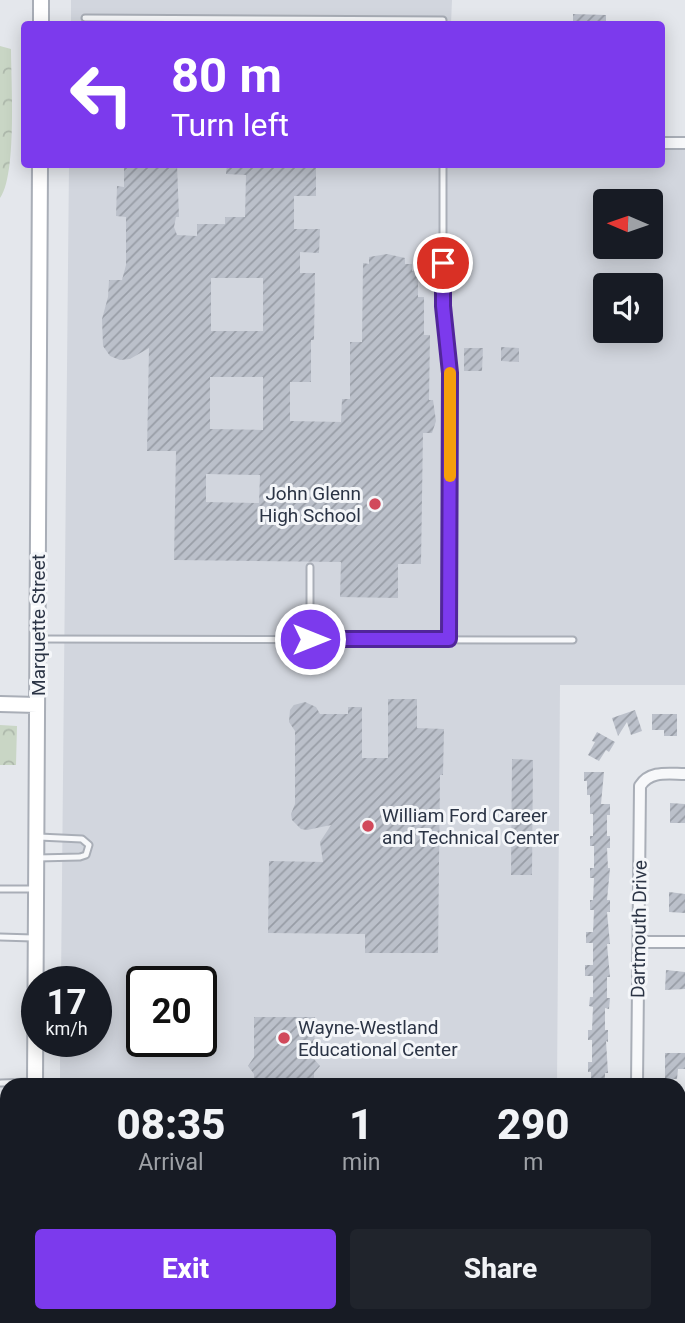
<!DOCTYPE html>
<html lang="en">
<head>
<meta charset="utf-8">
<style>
  :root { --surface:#171b24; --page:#20242c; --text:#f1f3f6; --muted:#9ea1a6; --accent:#7c3aed }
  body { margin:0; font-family:Roboto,sans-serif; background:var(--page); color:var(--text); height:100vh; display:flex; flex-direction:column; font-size:26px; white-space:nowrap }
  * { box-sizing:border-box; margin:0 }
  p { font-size:23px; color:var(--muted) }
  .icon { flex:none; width:38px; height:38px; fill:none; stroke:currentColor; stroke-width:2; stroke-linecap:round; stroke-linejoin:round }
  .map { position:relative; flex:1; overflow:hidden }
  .panel { position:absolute; left:0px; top:1078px; width:686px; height:245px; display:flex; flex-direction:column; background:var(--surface); border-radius:21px 21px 0 0; box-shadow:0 4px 18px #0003 }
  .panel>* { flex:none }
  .hud { position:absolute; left:21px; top:21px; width:644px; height:147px; border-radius:7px; box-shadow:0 4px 18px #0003; background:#7c3aed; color:#fff; overflow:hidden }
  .needle { width:46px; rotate:272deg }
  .tools { position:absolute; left:593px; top:189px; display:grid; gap:14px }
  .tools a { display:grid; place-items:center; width:70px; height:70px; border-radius:7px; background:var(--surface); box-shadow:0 4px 18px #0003; font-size:35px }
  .speed { position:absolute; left:21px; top:966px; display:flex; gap:14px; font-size:35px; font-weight:700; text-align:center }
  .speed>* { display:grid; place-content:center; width:91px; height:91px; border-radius:50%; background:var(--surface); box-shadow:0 4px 18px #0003; line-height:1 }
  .speed small { font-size:18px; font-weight:400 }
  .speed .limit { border:4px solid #111; border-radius:10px; background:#fff; color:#111 }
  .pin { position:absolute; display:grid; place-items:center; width:60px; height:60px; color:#fff; margin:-30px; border:4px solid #fff; border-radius:50%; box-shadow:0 2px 7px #0007 }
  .me { position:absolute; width:77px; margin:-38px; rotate:90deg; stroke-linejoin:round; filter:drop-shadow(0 0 5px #0008) }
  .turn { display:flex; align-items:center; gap:24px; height:147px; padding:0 35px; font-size:32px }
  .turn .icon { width:91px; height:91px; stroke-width:2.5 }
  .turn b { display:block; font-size:49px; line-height:60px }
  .eta { display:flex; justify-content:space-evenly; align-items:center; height:119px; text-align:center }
  .eta b { font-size:42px; font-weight:800; line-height:49px }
  .button { display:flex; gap:14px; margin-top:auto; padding:14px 35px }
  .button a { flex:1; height:80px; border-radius:7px; background:var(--accent); color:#fff; font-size:28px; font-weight:800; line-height:80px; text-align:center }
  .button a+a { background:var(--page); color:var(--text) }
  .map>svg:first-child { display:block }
  .built { fill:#d2d6de; fill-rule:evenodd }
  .forest { fill:url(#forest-crowns) }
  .building { fill:url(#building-hatch); fill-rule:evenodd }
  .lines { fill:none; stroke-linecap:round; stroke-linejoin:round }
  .lane-casing { stroke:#a9aeb7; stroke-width:9 }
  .street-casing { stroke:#a9aeb7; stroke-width:14 }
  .secondary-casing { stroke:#a9aeb7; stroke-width:18 }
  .lane { stroke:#f7f8fa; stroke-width:5 }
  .street { stroke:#f7f8fa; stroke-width:10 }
  .secondary { stroke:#fff; stroke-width:14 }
  .route-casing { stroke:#51269a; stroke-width:18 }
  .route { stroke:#7c3aed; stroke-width:12 }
  .slow { stroke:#f59e0b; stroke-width:12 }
  .poi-dot { fill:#d1495b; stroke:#f4f6f9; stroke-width:2.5 }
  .labels { text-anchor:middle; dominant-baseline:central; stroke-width:6; stroke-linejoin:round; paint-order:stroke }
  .poi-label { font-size:19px; fill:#2b3445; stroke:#f4f6f9; text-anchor:start }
  .street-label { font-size:19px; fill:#2b3445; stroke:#f4f6f9 }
</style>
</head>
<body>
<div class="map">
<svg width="685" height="1323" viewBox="0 0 685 1323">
  <defs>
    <pattern id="forest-crowns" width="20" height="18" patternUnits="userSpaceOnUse" patternTransform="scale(1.75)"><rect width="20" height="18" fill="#c9d6c5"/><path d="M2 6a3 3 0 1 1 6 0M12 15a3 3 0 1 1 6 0" fill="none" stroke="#adb8ab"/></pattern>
    <pattern id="building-hatch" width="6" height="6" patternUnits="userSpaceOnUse" patternTransform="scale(1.75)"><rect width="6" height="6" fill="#bbc0ca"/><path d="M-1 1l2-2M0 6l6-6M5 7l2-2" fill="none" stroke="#989da6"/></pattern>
  </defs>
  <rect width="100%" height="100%" fill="#e4e7ec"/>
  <path class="built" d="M71,0H452L451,24H71Z
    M662,136H685V685H560L557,1085H60V1041H96V982H61L69,165L662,164ZM606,201H651V247H606ZM606,285H651V331H606ZM142,982H201V1041H142Z
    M57,1316H555V1323H57Z"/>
  <path class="forest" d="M0,46L11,49C11,80 17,175 0,198Z
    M0,725L17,726L16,765H0Z
    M0,1124H7V1316H11L10,1323H0Z"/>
  <path class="building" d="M573,14L606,15V24H573Z
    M124,164H177L179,217H176L174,227L177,235L197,236V224H225V217H245L246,175L226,174L227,164H316V196H294V229H320L319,253L300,252V273H315L314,340H311V382H290V421L341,422L342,399H350V342H362L363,263L369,264V257L387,254L405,258V264H412V271H418V297H424V335H430L429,400H433L436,421L432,433H423L421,564H398V598L340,597L341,562L174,560L176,451H147L149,348L130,359L120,360L110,356L103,346L102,319L108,297L109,280H122L126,265V217L116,216L117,186L124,187ZM211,278H263V331H211ZM210,377H263V430L210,429ZM206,474L260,475L259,503L206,502Z
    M501,347L519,348V362L501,361Z
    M464,348H483L482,371H464Z
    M388,699H417V728L444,729L443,775H440L438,953H365V934L268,933L269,861L323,862L320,842L331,825L307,830L301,829L292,820L291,814L295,804V731L289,722L290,710L294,705L305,702L316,707L320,714H348V707H362V758H388Z
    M635,710L642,731L631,735L627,722L618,736L612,718Z
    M652,714H677V736H664V730H652Z
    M597,732L615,742L609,752L606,750L599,761L588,755L595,742L592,741Z
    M512,759L533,760L532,875H511Z
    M584,772H604L601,804H610V815H607V836H610V848H607L608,868H610L607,900H610V912H607L610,944H607L610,977H607V998H610L609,1009L605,1008V1030H608V1042L606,1041L608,1073H605V1085H591V1072H588V1062H592V1040H588V1030H592L593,1007L589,1006L590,997H593V976H585V965H593V943H586V932H593L594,910H590V900H593L594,878H590V868H594V846H590V836H593V814H590V795H587V781H584Z
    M670,803L685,804V823H670Z
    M669,892L685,894V913L669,912Z
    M666,970L685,972V989L665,990Z
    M254,1017H315L314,1059L320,1066L314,1073V1085H254V1074L248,1066L254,1057Z
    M665,1053H685V1069H678L677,1079H665Z"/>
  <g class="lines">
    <defs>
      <path id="lane" d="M85,18L443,20V24
        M443,164V306L450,373V431L449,639
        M310,567V639
        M40,639L573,640
        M37,858L80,857L86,855L89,845L82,839L39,837
        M0,889H34
        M0,937L33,938
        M1,1083L32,1082
        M0,1197L7,1196
        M99,1316L103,1323"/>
      <path id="street" d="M662,143H685
        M639,942H685
        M637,1085L640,786C650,770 669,774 685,774
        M679,1109H685
        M679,1285L685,1284"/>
      <path id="secondary" d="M41,24V0
        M0,704L37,705
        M35,1085L40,164
        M34,1323V1316"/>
    </defs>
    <use href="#lane" class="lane-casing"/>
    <use href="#street" class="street-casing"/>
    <use href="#secondary" class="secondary-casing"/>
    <use href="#lane" class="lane"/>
    <use href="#street" class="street"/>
    <use href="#secondary" class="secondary"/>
  </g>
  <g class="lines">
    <defs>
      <path id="route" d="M310,639H449L450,373L443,306V263"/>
    </defs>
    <use href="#route" class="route-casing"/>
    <use href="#route" class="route"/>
    <path class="slow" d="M450,373V476"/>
  </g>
  <g class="poi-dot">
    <circle cx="375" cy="504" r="7"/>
    <circle cx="368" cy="826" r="7"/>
    <circle cx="284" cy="1038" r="7"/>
  </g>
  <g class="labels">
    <g class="poi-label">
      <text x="361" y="493" text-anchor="end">John Glenn<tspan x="361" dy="22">High School</tspan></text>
      <text x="382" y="815">William Ford Career<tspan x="382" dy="22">and Technical Center</tspan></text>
      <text x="298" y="1027">Wayne-Westland<tspan x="298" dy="22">Educational Center</tspan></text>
    </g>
    <g class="street-label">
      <text transform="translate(38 625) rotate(-90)">Marquette Street</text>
      <text transform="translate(639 929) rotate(-89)">Dartmouth Drive</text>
    </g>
  </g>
</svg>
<div class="tools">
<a><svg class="needle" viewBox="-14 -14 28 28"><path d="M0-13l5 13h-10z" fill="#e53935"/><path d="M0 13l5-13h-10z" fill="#9ea1a6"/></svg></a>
<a><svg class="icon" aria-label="sound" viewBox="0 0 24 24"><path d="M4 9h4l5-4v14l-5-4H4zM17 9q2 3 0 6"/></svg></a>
</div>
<div class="speed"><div>17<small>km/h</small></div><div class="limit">20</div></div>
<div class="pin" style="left:443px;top:263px;background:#d93025"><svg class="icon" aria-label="arrive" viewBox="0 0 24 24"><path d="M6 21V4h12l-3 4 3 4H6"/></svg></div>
<svg class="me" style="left:310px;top:639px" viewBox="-20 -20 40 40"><circle r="17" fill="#7c3aed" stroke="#fff" stroke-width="3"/><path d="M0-11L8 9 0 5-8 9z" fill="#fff"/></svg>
<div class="hud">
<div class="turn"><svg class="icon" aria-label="left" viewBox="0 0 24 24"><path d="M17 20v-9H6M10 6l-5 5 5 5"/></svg><div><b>80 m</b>Turn left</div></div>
</div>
<section class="panel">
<div class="eta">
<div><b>08:35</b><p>Arrival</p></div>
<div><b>1</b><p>min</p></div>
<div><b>290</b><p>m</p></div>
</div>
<div class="button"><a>Exit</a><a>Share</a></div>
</section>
</div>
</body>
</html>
